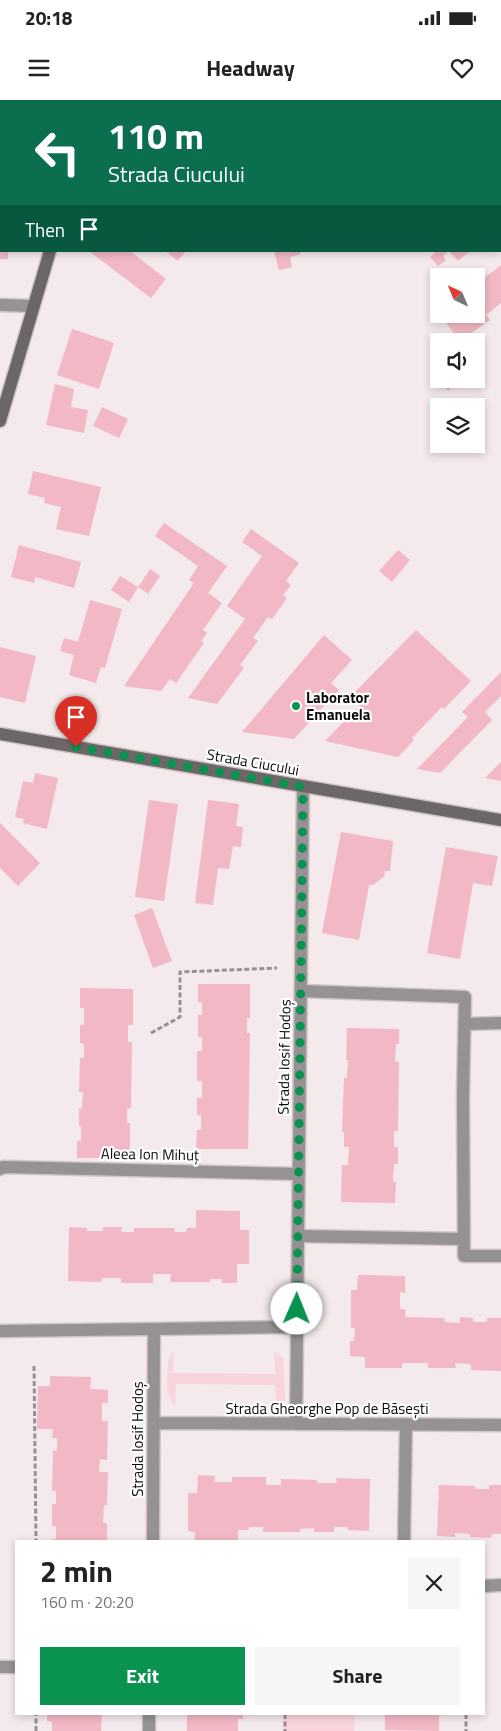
<!DOCTYPE html>
<html lang="en">
<head>
<meta charset="utf-8">
<style>
  :root { --surface:#fff; --page:#f6f6f6; --text:#222; --muted:#767676; --accent:#099250 }
  body { margin:0; font-family:"Titillium Web",sans-serif; background:var(--page); color:var(--text); height:100vh; display:flex; flex-direction:column; font-size:19px; white-space:nowrap }
  * { box-sizing:border-box; margin:0 }
  p { font-size:16px; color:var(--muted) }
  .icon { flex:none; width:28px; height:28px; fill:none; stroke:currentColor; stroke-width:2; stroke-linecap:round; stroke-linejoin:round }
  .map { position:relative; flex:1; overflow:hidden }
  .panel { position:absolute; left:15px; top:1440px; width:470px; height:175px; display:flex; flex-direction:column; background:var(--surface); border-radius:0px; box-shadow:0 2px 8px #0003 }
  .panel>* { flex:none }
  .top-card { position:absolute; left:0px; top:0px; width:501px; height:152px; box-shadow:0 2px 8px #0003; background:#0b6e4f; color:#fff; overflow:hidden }
  .needle { width:32px; rotate:316deg }
  .fabs { position:absolute; left:430px; top:168px; display:grid; gap:10px }
  .fabs a { display:grid; place-items:center; width:55px; height:55px; border-radius:0px; background:var(--surface); box-shadow:0 2px 8px #0003; font-size:25px }
  .pin { position:absolute; display:grid; place-items:center; width:42px; height:42px; color:#fff; margin:-51px -21px; border-radius:50% 50% 50% 0; rotate:-45deg; box-shadow:0 0 5px #0007 }
  .pin .icon { rotate:45deg }
  .me { position:absolute; width:55px; margin:-28px; rotate:1deg; stroke-linejoin:round; filter:drop-shadow(0 0 4px #0008) }
  .turn { display:flex; align-items:center; gap:18px; height:105px; padding:0 25px; font-size:22px }
  .turn .icon { width:65px; height:65px; stroke-width:2.5 }
  .turn b { display:block; font-size:35px; line-height:42px }
  .then { display:flex; align-items:center; height:48px; padding:0 25px; background:#0003; gap:10px; font-size:19px }
  .round { display:grid; place-items:center; flex:none; width:52px; height:52px; border-radius:0px; background:var(--page) }
  .overview { display:flex; align-items:center; justify-content:space-between; height:85px; padding:0 25px }
  h1 { font-size:30px; font-weight:700; line-height:38px }
  .cta { display:flex; gap:10px; margin-top:auto; padding:10px 25px }
  .cta a { flex:1; height:58px; border-radius:0px; background:var(--accent); color:#fff; font-size:20px; font-weight:700; line-height:58px; text-align:center }
  .cta a+a { background:var(--page); color:var(--text) }
  .status { display:flex; justify-content:space-between; align-items:center; height:35px; padding:0 25px; background:var(--surface); direction:ltr }
  .status svg { height:14px; fill:currentColor }
  header { display:flex; justify-content:space-between; align-items:center; height:65px; padding:0 25px; background:var(--surface); font-size:22px; font-weight:700 }
  .map>svg:first-child { display:block }
  .green { fill:#fad4dc }
  .building { fill:#f2b8c5 }
  .lines { fill:none; stroke-linecap:round; stroke-linejoin:round }
  .lane-casing { stroke:#cfc5c7; stroke-width:15 }
  .street-casing { stroke:#cfc5c7; stroke-width:15 }
  .secondary-casing { stroke:#cfc5c7; stroke-width:15 }
  .path { stroke:#989092; stroke-width:3; stroke-dasharray:5 2.5; stroke-linecap:butt }
  .lane { stroke:#969192; stroke-width:12 }
  .street { stroke:#969192; stroke-width:12 }
  .secondary { stroke:#6c6667; stroke-width:12 }
  .route { stroke:#099250; stroke-width:9; stroke-dasharray:0 16.2 }
  .poi-dot { fill:#099250; stroke:#fff; stroke-width:2 }
  .labels { text-anchor:middle; dominant-baseline:central; stroke-width:4.5; stroke-linejoin:round; paint-order:stroke }
  .poi-label { font-size:15px; font-weight:bold; fill:#0d0a0b; stroke:#fff; text-anchor:start }
  .street-label { font-size:15px; fill:#0d0a0b; stroke:#fff }
</style>
</head>
<body>
<div class="status"><b>20:18</b><svg viewBox="0 0 49 12"><path d="M0 12V9h3v3zM5 12V6h3v6zM10 12V3h3v9zM15 12V0h3v12zM26 1h20v11H26zM47 4h2v5h-2z"/></svg></div>
<header><svg class="icon" aria-label="menu" viewBox="0 0 24 24"><path d="M4 6h16M4 12h16M4 18h16"/></svg>Headway<svg class="icon" aria-label="heart" viewBox="0 0 24 24"><path d="M12 20l-8-8c-3-5 5-10 8-4 3-6 11-1 8 4z"/></svg></header>
<div class="map">
<svg width="501" height="1631" viewBox="0 0 501 1631">
  <rect width="100%" height="100%" fill="#f4e9eb"/>
  <path class="green" d="M174,1250L173,1273L276,1274L274,1251L283,1258L285,1300L277,1308L275,1285L176,1284L175,1307L167,1292L168,1261Z
    M284,1614H355L354,1631H283Z"/>
  <path class="building" d="M0,151H8V159H0Z
    M89,151H130L166,179L151,198Z
    M165,151H186L178,161Z
    M274,151H300L301,154L290,157L292,167L279,170Z
    M437,151H448L443,156L446,160L438,166L430,157Z
    M449,151H470L458,161Z
    M501,165V203L486,215L490,220L460,241L439,214H476V178L479,182Z
    M469,168L475,176H458Z
    M72,229L114,243L99,289L57,275Z
    M439,278L454,279L457,283L448,291L444,286L441,289L435,281Z
    M55,284L74,289L71,307L88,310L84,333L46,325Z
    M102,307L128,319L119,338L93,326Z
    M33,371L101,387L89,436L56,429L61,407L44,403L45,398L28,394Z
    M164,423L227,466L208,493L222,503L203,530L207,533L201,541L204,543L176,583L170,579L161,591L124,586L194,483L189,480L198,466L155,436Z
    M251,429L299,463L286,481L291,485L283,495L287,498L272,519L268,517L253,538L258,541L240,565L244,568L217,604L188,598L245,519L227,506L262,456L242,442Z
    M19,445L81,462L74,488L35,477L34,483L11,477Z
    M398,450L410,460L392,482L379,471Z
    M150,469L160,476L148,494L138,487Z
    M120,476L138,487L129,502L111,490Z
    M90,500L122,509L105,568L101,567L96,583L69,575L74,555L60,551L64,538L78,542Z
    M416,530L471,581L444,609L442,607L412,638L414,640L398,657L325,641L364,601L355,592Z
    M324,535L352,560L331,583L339,590L294,639L242,632Z
    M0,547L36,556L25,603L0,597Z
    M501,572V596L485,612L492,620L440,673L417,669L468,617L462,612Z
    M501,662V681L485,678Z
    M35,673L58,678L47,729L23,723L24,719L15,717L23,681L33,683Z
    M149,700L178,704L164,801L135,797Z
    M208,700L239,704L236,726L243,727L241,747L233,746L229,769L218,768L213,805L195,803Z
    M0,723L40,763L18,786L0,768Z
    M341,732L393,741L390,771H384L385,776L373,785H369L359,840L322,833Z
    M446,747L498,756L492,786L473,783L460,859L427,853Z
    M152,808L172,861L153,868L134,815Z
    M198,884H250V918H247V933H250L248,1049H196L197,1030H201V1015H197V998H202V981H197V951H202V937H198V915H202V902H198Z
    M80,888L133,889V925H128V942H132L131,1008L127,1009V1023H130V1058H77V1041H81V1026H79V1008L82,1009L83,992H79L80,958H84V944L80,943V925H84V908H80Z
    M347,928L399,929V944H396L395,962H399L398,1031H394V1047H398V1064H394L393,1082H396L395,1103L341,1102L342,1065H348L349,1047H344V1032H342L344,978H347L348,960H346Z
    M196,1110L240,1111V1130H249V1164H237V1183H222V1179H210V1182H170L171,1174H153V1183H121V1178H102L101,1182L68,1181L69,1127L87,1128V1131H103V1127H122L121,1132H134V1128H175L174,1132H186L187,1128H196Z
    M358,1175L405,1176V1193L400,1192V1209H405V1217L445,1218L444,1222L460,1223V1217L473,1218V1222H487V1218H501V1271L471,1270V1264L455,1263L456,1268H428V1263H402V1268H365V1257L350,1256V1241H354L355,1228H351V1190H357Z
    M50,1276L91,1277L90,1289L108,1290V1303H102V1321H108L107,1360L100,1359L99,1372H108L107,1405H104L103,1423H107V1441H52V1439H56V1426H52V1404H56V1391H52L53,1350L57,1351V1338H52L53,1329H37L38,1286H50Z
    M198,1375L215,1376L214,1382H232V1377H266V1385H281V1379L317,1380V1383H337L336,1378L370,1379L369,1431L348,1430V1427H334V1432H314V1428L300,1429V1432H263V1427H249L248,1430H238V1441H195V1432L188,1431V1393H197Z
    M439,1385L475,1386V1389H489V1385H501V1434H492L491,1438L470,1437V1434L455,1433V1437L437,1436Z
    M47,1614H102L101,1631H52V1622L47,1621Z
    M187,1614H243V1619H238V1631H187Z
    M385,1614H439V1631L385,1630Z"/>
  <g class="lines">
    <defs>
      <path id="lane" d="M301,891L465,897L463,995L464,1156H501
        M465,924L501,923
        M298,1136L464,1139
        M0,1231L154,1229
        M404,1441L406,1325
        M0,1567H16"/>
      <path id="street" d="M0,205L33,206
        M0,1069L3,1067L299,1074
        M154,1323L501,1325
        M296,1324L303,687
        M153,1441L154,1229L297,1227
        M484,1486L501,1485
        M149,1631V1614"/>
      <path id="secondary" d="M95,1V0
        M214,1L218,0
        M0,321L50,151
        M0,634L501,720"/>
    </defs>
    <use href="#lane" class="lane-casing"/>
    <use href="#street" class="street-casing"/>
    <use href="#secondary" class="secondary-casing"/>
    <path class="path" d="M183,1L184,0
      M151,933L180,917V872L277,868
      M34,1266L36,1441
      M285,1614V1631
      M466,1614V1631
      M36,1631V1614"/>
    <use href="#lane" class="lane"/>
    <use href="#street" class="street"/>
    <use href="#secondary" class="secondary"/>
  </g>
  <g class="lines">
    <path class="route" d="M76,647L303,687L297,1209"/>
  </g>
  <circle class="poi-dot" cx="296" cy="606" r="5"/>
  <g class="labels">
    <g class="poi-label">
      <text x="306" y="597">Laborator<tspan x="306" dy="17">Emanuela</tspan></text>
    </g>
    <g class="street-label">
      <text transform="translate(253 662) rotate(10)">Strada Ciucului</text>
      <text transform="translate(284 957) rotate(-89)">Strada Iosif Hodoș</text>
      <text transform="translate(150 1054) rotate(1)">Aleea Ion Mihuț</text>
      <text x="327" y="1308">Strada Gheorghe Pop de Băsești</text>
      <text transform="translate(137 1339) rotate(-90)">Strada Iosif Hodoș</text>
    </g>
  </g>
</svg>
<div class="fabs">
<a><svg class="needle" viewBox="-14 -14 28 28"><path d="M0-13l5 13h-10z" fill="#e53935"/><path d="M0 13l5-13h-10z" fill="#767676"/></svg></a>
<a><svg class="icon" aria-label="sound" viewBox="0 0 24 24"><path d="M4 9h4l5-4v14l-5-4H4zM17 9q2 3 0 6"/></svg></a>
<a><svg class="icon" aria-label="layers" viewBox="0 0 24 24"><path d="M12 4l9 5-9 5-9-5zM3 14l9 5 9-5"/></svg></a>
</div>
<div class="pin" style="left:76px;top:647px;background:#d93025"><svg class="icon" aria-label="arrive" viewBox="0 0 24 24"><path d="M6 21V4h12l-3 4 3 4H6"/></svg></div>
<svg class="me" style="left:297px;top:1209px" viewBox="-20 -20 40 40"><circle r="19" fill="#fff"/><path d="M0-13L10 11 0 6-10 11z" fill="#099250"/></svg>
<div class="top-card">
<div class="turn"><svg class="icon" aria-label="left" viewBox="0 0 24 24"><path d="M17 20v-9H6M10 6l-5 5 5 5"/></svg><div><b>110 m</b>Strada Ciucului</div></div>
<div class="then">Then<svg class="icon" aria-label="arrive" viewBox="0 0 24 24"><path d="M6 21V4h12l-3 4 3 4H6"/></svg></div>
</div>
<section class="panel">
<div class="overview"><div><h1>2 min</h1><p>160 m · 20:20</p></div><a class="round"><svg class="icon" aria-label="close" viewBox="0 0 24 24"><path d="M6 6l12 12M18 6L6 18"/></svg></a></div>
<div class="cta"><a>Exit</a><a>Share</a></div>
</section>
</div>
</body>
</html>
